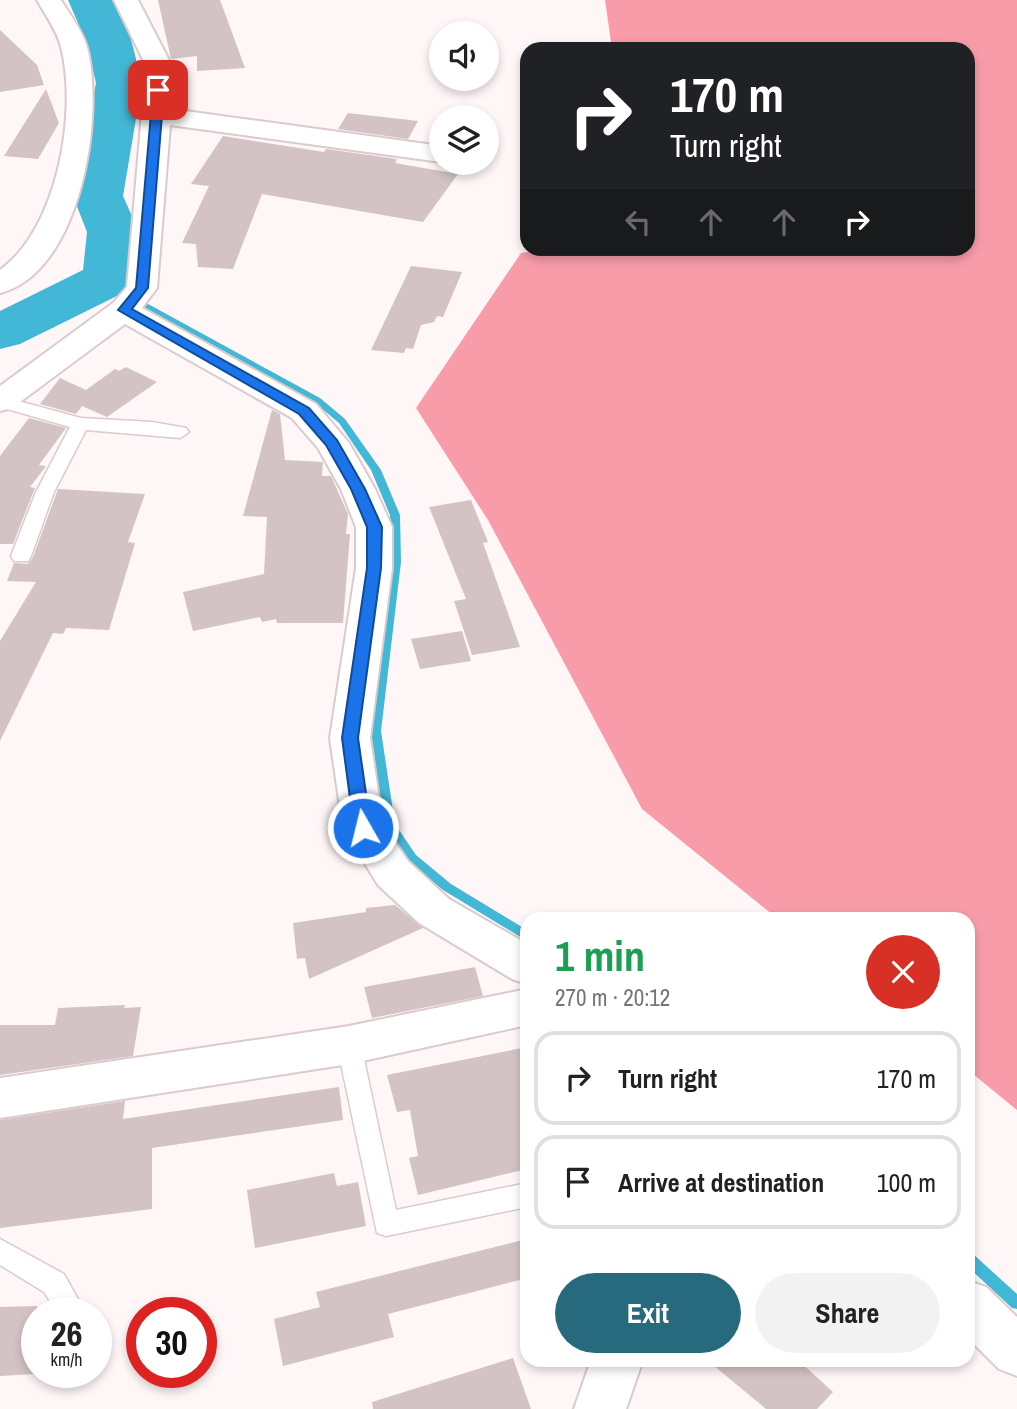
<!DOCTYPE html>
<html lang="en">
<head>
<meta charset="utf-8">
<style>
  :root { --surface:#fff; --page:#f2f2f2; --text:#222; --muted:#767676; --line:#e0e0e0; --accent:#286a7d }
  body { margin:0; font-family:"Archivo Narrow",sans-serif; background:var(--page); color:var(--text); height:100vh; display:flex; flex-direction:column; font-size:26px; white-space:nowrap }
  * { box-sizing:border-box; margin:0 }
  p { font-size:23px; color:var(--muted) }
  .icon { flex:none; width:38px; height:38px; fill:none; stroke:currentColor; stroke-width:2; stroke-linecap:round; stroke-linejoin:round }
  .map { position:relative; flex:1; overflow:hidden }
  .side { position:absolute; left:520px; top:912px; width:455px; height:455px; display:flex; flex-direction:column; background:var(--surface); border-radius:21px; box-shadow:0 4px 10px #0003 }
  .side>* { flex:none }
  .hud { position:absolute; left:520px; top:42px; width:455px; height:214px; border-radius:21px; box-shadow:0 4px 10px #0003; background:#202124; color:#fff; overflow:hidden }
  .buttons { position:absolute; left:429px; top:21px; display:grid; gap:14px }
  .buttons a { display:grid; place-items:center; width:70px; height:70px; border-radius:50%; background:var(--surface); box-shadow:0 4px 10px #0003; font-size:35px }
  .speed { position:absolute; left:21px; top:1297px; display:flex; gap:14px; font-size:35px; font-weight:700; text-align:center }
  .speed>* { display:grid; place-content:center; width:91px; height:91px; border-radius:50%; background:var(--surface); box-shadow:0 4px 10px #0003; line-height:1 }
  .speed small { font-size:18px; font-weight:400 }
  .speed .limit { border:10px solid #d22; background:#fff; color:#111 }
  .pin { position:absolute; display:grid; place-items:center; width:60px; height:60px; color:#fff; margin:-30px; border-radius:14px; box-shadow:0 4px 10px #0006 }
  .me { position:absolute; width:77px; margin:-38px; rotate:352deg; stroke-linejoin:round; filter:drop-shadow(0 0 5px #0008) }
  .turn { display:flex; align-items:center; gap:24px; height:147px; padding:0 35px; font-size:32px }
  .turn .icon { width:91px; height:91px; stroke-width:2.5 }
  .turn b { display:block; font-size:49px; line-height:60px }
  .lanes { display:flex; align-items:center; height:66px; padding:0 35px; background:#0003; justify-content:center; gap:35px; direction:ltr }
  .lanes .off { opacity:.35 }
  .round { display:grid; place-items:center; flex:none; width:74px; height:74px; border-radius:37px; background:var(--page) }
  .headline { display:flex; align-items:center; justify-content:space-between; height:119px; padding:0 35px }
  h1 { font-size:42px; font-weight:700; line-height:52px; color:#1e9e55 }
  .primary-button { display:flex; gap:14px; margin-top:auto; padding:14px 35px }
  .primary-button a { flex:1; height:80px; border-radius:42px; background:var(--accent); color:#fff; font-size:28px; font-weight:700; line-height:80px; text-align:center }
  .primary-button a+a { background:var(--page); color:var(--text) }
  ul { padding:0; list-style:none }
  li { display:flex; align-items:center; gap:21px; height:94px; margin:0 14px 10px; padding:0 21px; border:4px solid var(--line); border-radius:21px }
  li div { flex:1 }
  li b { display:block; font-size:26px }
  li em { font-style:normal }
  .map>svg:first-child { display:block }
  .forest { fill:#f89ca9 }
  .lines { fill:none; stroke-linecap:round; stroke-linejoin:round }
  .stream { fill:#43b7d6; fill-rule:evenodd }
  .river { fill:#43b7d6; fill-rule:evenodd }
  .building { fill:#d4c3c4 }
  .service-casing { stroke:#dccacc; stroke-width:3 }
  .minor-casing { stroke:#dccacc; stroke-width:4 }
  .service { fill:#fff; fill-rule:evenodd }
  .minor { fill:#fff; fill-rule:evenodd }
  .route { fill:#1a73e8; stroke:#114b97; stroke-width:2 }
</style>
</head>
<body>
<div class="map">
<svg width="1017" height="1409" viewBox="0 0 1017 1409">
  <rect width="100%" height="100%" fill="#fef6f7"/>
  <path class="forest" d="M605,0H1017V1110L968,1070V919H778L642,809L488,520L416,408L521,253L551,248H968V49H612Z"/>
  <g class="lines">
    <path class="stream" d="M101,280H107L112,287L150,305L320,398L345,419L381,470L400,515L401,562L381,731L395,824L416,855L451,884L527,930V941L443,890L408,861L384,825L371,731L391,562L390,515L371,470L339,423L314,402L144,309L106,291L100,282Z
      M968,1252L973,1254L1017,1294V1309L1012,1308L968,1267Z"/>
    <path class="river" d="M68,0H112L131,39L142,83L123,196L139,232L137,270L123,293L20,344L0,349V311L83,270L87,232L73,196L96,83L85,39Z"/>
  </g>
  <path class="building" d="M158,0H220L245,68L197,71V56L171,59Z
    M0,30L37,65L44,85L0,92Z
    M46,89L59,123L38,159L4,156Z
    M348,113L418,121L408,139L338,129Z
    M223,136L324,152L326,149L397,159L395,163L458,174L423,222L262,194L233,269L198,267L196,244L182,243L209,186L191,184Z
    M411,266L462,272L443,317L437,316L434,322L421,325L413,349L406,348L404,353L371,350Z
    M126,367L157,382L107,417L82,406L76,414L40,404L60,378L86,390L115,369L119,371Z
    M272,410L280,414L285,460L323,462L322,476H331L348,514L346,534H350L343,623H277L276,619L262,622L260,617L193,631L183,592L264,574L267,517L243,516Z
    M29,418L66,428L39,465L46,466L30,487L35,488L13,544H0V456Z
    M58,489L145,494L128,542L135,543L109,630L66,628L63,634L53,633L0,741V641L36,582L7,581L14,563L28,564L33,557Z
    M471,500L488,542L483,543L520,647L472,655L454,601L466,599L429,507Z
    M462,631L471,661L420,669L411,639Z
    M395,905L423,928L309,979L305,958L297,959L293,923L366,912V908Z
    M475,967L483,996L372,1018L364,987Z
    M125,1005L124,1008L141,1007L133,1056L0,1075V1025H55L58,1008Z
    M527,1047V1169L418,1195L409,1158L418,1156L410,1110L397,1112L387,1075Z
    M339,1087L343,1120L152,1148V1209L0,1228V1120L125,1101L123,1119Z
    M334,1173L337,1186L358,1182L366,1226L255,1248L247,1190Z
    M527,1239V1278L388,1314L394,1337L283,1366L274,1319L320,1307L316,1292Z
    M37,1306V1374L0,1376V1307Z
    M513,1358L531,1409H373L372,1402Z
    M707,1360H798L833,1392L817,1409H766Z"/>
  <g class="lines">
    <defs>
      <path id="service" d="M0,396L81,418L152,422L186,428L189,432L180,438L86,430L54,492L31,556L28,561H14L11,556L36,492L70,427L0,407Z
        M349,1035L358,1038L361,1045L396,1210L527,1183V1207L386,1236L377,1233L337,1045L340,1038Z
        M0,1239L64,1274L85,1312H57L44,1292L0,1265Z"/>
      <path id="minor" d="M37,0H61C70,15 82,30 87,47C105,115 81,273 0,293V270C57,229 78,113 61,47C57,30 45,15 37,0Z
        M114,0H138L172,66L171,109L441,146V162L170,125L157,288L142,308L316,404L349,443L375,489L392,527V568L370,738L383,825L408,861L449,899L527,944V984L512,979L419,923L378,885L343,828L330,738L356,568V527L341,489L318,448L292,418L125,324L12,408L0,411V386L113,303L127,287L146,66Z
        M527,989V1025L349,1064L0,1118V1078L349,1026Z
        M968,1281L986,1287L1017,1317V1376L999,1369L968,1338Z
        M591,1360H643L626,1409H574Z"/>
    </defs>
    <use href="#service" class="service-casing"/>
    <use href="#minor" class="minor-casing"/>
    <use href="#service" class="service"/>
    <use href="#minor" class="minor"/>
  </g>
  <path class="route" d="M158,87L164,90L148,288L132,309L309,408L337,440L365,489L382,527L381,568L358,738L371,828L369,832H357L354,828L342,738L367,568V527L351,489L326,445L299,414L118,310L136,288L153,90Z"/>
</svg>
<div class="buttons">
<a><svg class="icon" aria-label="sound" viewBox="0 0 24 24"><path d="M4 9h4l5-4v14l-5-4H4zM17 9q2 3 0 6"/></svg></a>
<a><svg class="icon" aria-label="layers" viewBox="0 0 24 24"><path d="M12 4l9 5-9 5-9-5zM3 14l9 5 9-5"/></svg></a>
</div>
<div class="speed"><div>26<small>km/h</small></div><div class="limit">30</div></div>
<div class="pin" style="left:158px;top:90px;background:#d93025"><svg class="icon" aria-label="arrive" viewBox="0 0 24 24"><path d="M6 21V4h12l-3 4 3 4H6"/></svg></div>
<svg class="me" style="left:363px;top:828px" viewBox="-20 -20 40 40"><circle r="17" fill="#1a73e8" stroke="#fff" stroke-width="3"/><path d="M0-11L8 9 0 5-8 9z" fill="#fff"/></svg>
<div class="hud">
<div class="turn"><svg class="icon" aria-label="right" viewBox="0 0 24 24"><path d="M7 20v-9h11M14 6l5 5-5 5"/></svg><div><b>170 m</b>Turn right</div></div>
<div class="lanes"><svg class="icon off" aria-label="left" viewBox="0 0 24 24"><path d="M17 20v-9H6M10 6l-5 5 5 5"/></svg><svg class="icon off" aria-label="ahead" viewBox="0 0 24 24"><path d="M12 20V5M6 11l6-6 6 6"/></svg><svg class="icon off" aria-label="ahead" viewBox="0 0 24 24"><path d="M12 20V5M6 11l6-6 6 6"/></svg><svg class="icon" aria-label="right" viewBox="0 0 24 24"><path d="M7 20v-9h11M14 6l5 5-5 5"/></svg></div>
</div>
<section class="side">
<div class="headline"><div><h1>1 min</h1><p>270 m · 20:12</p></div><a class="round" style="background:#d93025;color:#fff"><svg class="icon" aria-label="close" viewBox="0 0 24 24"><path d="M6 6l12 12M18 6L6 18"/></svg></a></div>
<ul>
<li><svg class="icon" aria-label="right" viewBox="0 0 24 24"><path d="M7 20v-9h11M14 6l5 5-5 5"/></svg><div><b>Turn right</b></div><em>170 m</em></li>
<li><svg class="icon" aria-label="arrive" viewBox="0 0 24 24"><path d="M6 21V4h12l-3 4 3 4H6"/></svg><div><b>Arrive at destination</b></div><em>100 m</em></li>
</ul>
<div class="primary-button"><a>Exit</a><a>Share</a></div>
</section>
</div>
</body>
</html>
